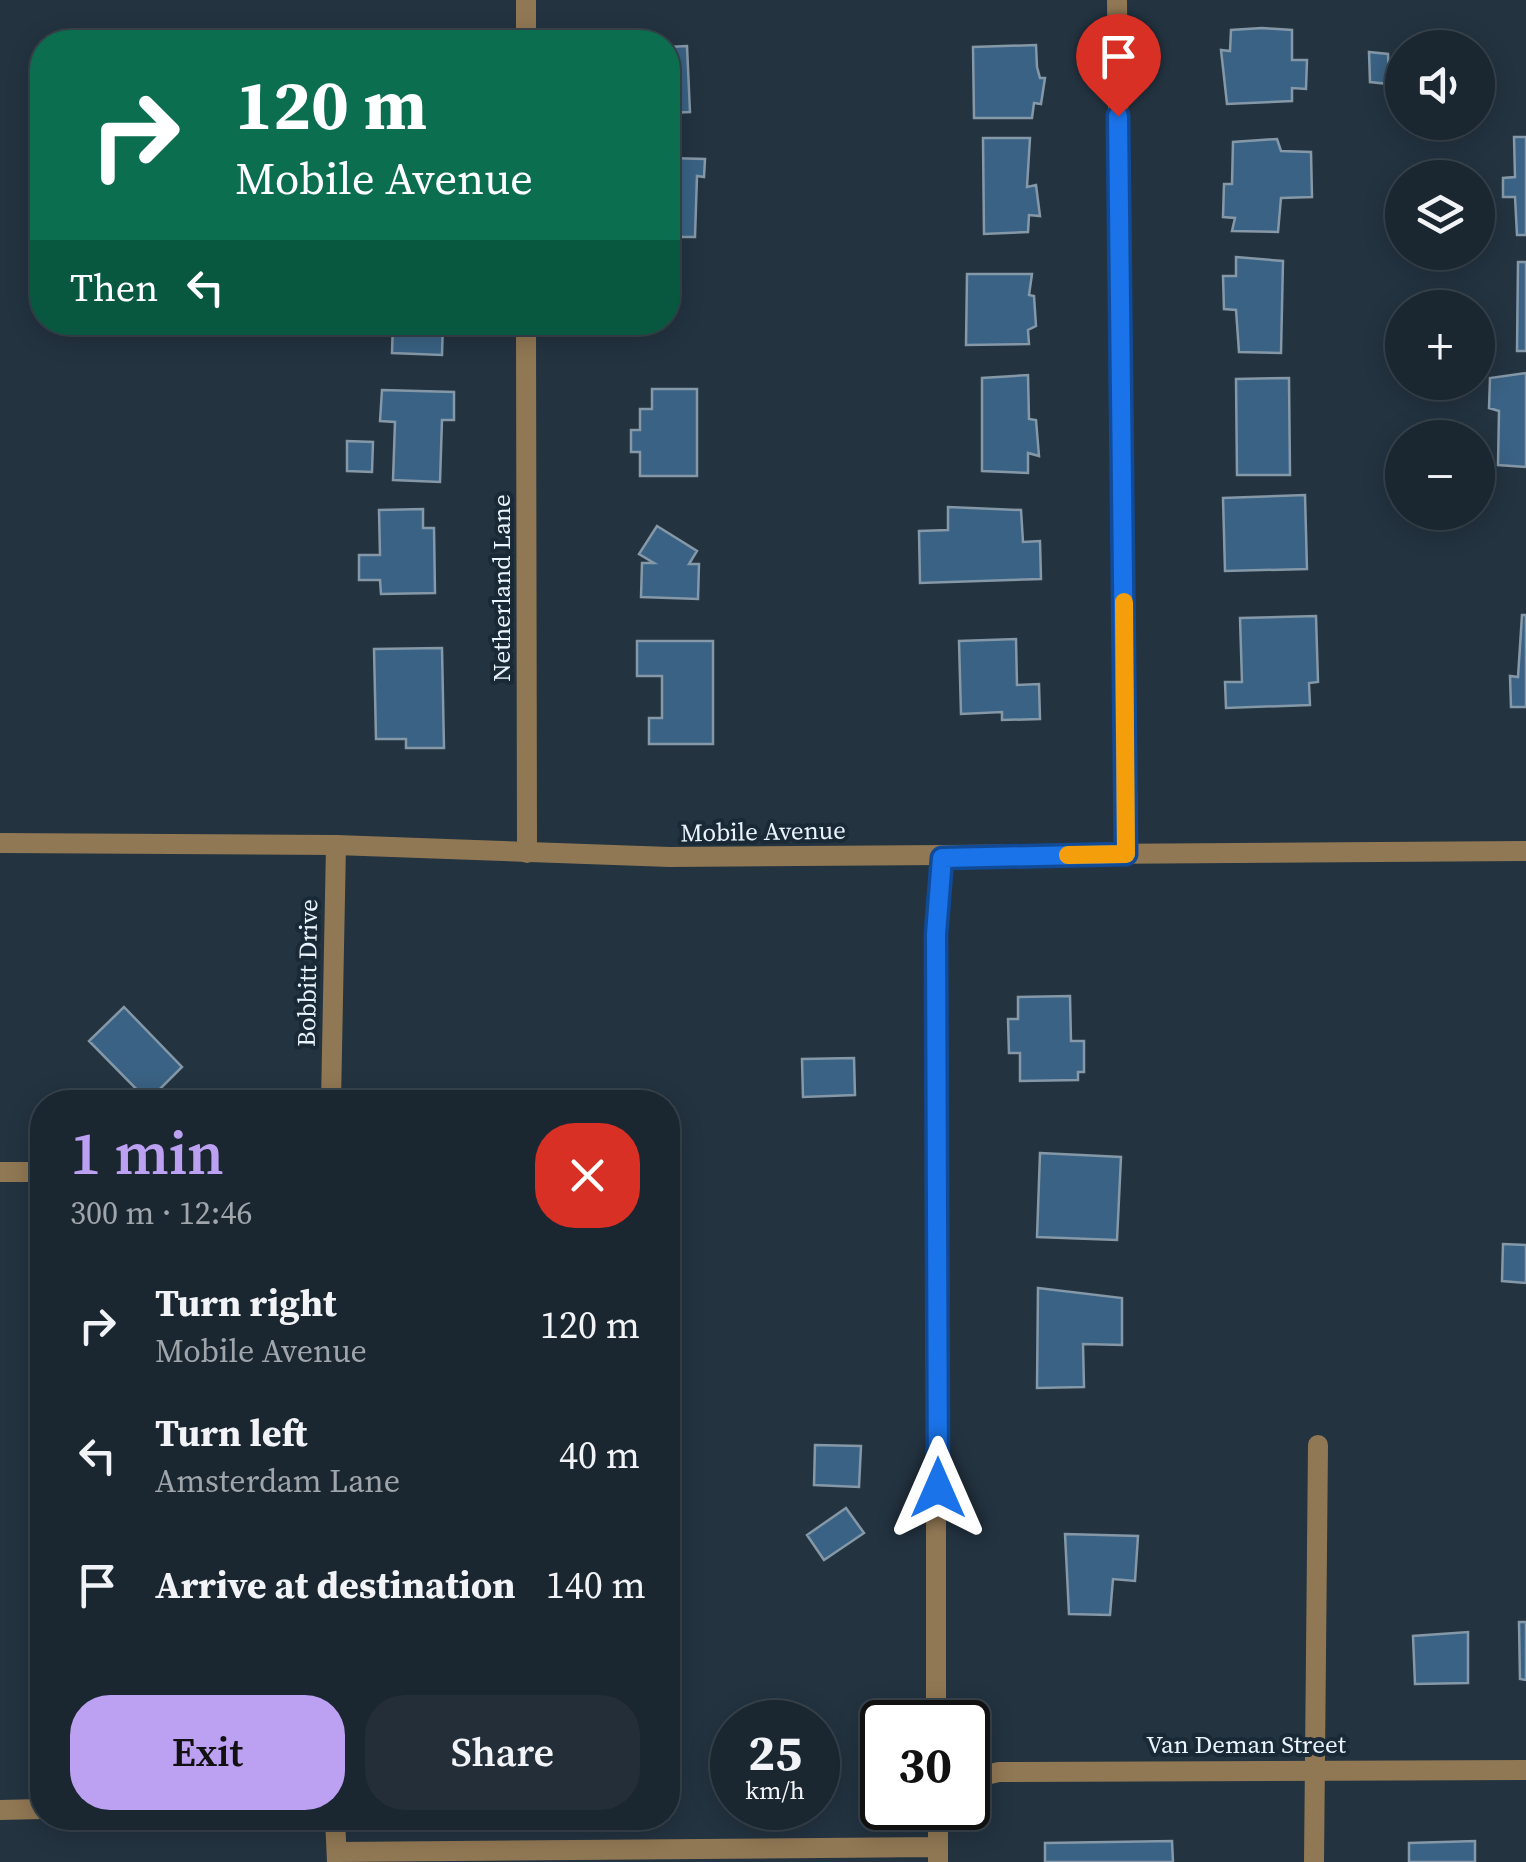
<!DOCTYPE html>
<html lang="en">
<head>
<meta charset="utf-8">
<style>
  :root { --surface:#1a2630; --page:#232e38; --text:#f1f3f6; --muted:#9fa5ab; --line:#38434c; --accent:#bca0f2 }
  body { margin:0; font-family:"Source Serif 4",serif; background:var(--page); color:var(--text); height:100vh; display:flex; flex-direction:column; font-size:38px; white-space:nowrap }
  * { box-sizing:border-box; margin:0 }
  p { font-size:32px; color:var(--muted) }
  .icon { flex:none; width:55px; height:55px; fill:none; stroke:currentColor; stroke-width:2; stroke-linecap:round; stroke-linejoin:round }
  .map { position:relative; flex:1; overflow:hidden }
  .panel { position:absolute; left:30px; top:1090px; width:650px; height:740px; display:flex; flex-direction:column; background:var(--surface); border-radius:40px; box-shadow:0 5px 25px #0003,0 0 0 2px var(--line) }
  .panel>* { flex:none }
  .guide { position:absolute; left:30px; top:30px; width:650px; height:305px; border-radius:40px; box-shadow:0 5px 25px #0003,0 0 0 2px var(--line); background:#0b6e4f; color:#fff; overflow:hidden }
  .buttons { position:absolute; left:1385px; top:30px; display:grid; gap:20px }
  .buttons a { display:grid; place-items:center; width:110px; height:110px; border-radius:50%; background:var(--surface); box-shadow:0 5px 25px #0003,0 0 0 2px var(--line); font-size:50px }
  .speed { position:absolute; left:710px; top:1700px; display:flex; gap:20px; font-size:50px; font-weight:700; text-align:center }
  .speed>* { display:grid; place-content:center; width:130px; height:130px; border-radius:50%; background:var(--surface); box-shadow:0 5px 25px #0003,0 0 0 2px var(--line); line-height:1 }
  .speed small { font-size:25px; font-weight:400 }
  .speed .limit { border:5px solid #111; border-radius:15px; background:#fff; color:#111 }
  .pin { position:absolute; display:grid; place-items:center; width:85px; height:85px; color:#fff; margin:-102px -42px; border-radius:50% 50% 50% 0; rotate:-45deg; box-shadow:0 0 10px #0007 }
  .pin .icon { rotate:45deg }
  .me { position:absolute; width:110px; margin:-55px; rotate:0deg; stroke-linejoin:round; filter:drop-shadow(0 0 8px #0008) }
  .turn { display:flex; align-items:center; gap:35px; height:210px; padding:0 40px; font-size:45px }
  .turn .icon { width:130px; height:130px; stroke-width:2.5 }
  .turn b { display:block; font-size:70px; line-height:85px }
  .then { display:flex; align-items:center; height:95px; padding:0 40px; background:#0003; gap:20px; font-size:38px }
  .round { display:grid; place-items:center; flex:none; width:105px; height:105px; border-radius:40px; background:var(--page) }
  .head { display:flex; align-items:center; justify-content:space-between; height:170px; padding:0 40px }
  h1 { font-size:60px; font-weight:600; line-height:75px; color:var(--accent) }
  .action { display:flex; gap:20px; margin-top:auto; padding:20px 40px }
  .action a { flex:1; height:115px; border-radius:40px; background:var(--accent); color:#111; font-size:40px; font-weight:600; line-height:115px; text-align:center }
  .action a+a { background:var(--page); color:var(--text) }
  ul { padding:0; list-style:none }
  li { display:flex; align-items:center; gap:30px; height:130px; padding:0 40px }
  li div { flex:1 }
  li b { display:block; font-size:38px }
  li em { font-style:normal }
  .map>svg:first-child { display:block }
  .building { fill:#3a6284; stroke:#8598a8; stroke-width:2.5 }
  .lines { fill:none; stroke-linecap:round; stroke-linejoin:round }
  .service { stroke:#917854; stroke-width:20 }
  .minor { stroke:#917854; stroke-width:20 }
  .tertiary { stroke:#917854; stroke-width:20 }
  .route-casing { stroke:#114b97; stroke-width:25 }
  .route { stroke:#1a73e8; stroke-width:18 }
  .slow { stroke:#f59e0b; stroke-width:18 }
  .labels { text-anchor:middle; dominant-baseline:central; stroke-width:8; stroke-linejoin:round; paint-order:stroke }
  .street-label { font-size:25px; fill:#eaf4fd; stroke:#192936 }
</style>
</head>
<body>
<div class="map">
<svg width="1526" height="1862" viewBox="0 0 1526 1862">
  <rect width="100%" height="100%" fill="#233340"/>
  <path class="building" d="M1262,28L1292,30V60H1307L1306,89L1292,88V101L1227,104L1221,50L1230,51L1231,30Z
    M385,36L450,37V42H385Z
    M1036,45L1037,67L1040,78H1045L1041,104L1034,103L1032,118H974L973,47Z
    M687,46L690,112L668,113V47Z
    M1369,52L1388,54L1389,84L1370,82Z
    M1514,137H1526V235H1517L1515,197H1503V178L1515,177Z
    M983,138H1030L1027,187L1036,185L1040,216L1029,215L1028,232L984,234Z
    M1277,139L1281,151L1311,152L1312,197L1281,198L1278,232L1232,231L1235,218L1223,217L1224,184H1232L1233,142Z
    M668,158L705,159L704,177L697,176L695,237H668Z
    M1236,257L1283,261L1281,353L1239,352L1236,310L1224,309L1223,276H1236Z
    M1518,262H1526V351H1517Z
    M967,274H1032L1029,295L1034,296L1036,326L1028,330L1029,344L966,345Z
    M393,322H443L442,355L392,353Z
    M1526,373V467L1498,465L1499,411L1489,408L1490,378Z
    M1028,375L1029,419L1036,420L1039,456L1028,453V473L982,471V378Z
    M1289,378L1290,475H1237L1236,379Z
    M652,389H697V476H640V452H631V430H640V409H652Z
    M382,390L454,392V420H442L440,482L393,480L395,422L380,421Z
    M347,441L373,442L372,472L347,471Z
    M1305,495L1307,569L1225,571L1223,498Z
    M948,507L1021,510L1023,542L1040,541L1041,579L920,583L919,531L948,530Z
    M423,509V528H434L435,593L381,594L380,580H359V555H380L379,510Z
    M657,526L697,551L689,564H699L698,599L641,597L642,563H654L639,554Z
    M1522,615H1526V707H1511L1510,676L1518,677Z
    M1316,616L1318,682L1309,683L1310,705L1226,708L1225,682H1242L1240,618Z
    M1016,639L1017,685L1039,684L1040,719L1002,720V712L961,714L959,641Z
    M637,641H713V744H649V718H662V676H637Z
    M442,648L444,748H406V739H376L374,649Z
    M1070,996L1071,1041H1084V1072H1078V1080L1020,1081V1053H1009L1008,1019H1018V997Z
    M124,1007L182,1067L148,1101L89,1041Z
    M854,1058L855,1095L803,1097L802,1059Z
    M1040,1153L1121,1157L1117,1240L1037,1237Z
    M1503,1244L1526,1245V1283L1502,1281Z
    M1038,1288L1122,1298V1345L1083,1344L1084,1387L1037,1388Z
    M815,1445L861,1446L859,1487L814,1485Z
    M846,1508L864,1533L824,1560L807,1535Z
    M1065,1534L1138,1536L1135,1581L1113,1579L1110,1615L1069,1614Z
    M1519,1622H1526V1680L1520,1679Z
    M1468,1632V1683L1415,1684L1413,1636Z
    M1172,1841L1173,1862H1045V1843Z
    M1475,1841V1862H1409V1843Z"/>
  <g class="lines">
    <path class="service" d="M1314,1862L1318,1445"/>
    <path class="minor" d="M526,0V42
      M1117,0L1126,854
      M526,322L527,853
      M331,1102L336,845
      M0,1172H42
      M936,1722V934L942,858
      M968,1779L999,1772L1526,1770
      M938,1808V1862
      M0,1810L42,1809
      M335,1818L337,1862
      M337,1852L938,1847"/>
    <path class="tertiary" d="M0,843L336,845L670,857L1526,851"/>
  </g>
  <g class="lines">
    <defs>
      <path id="route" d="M938,1488L936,934L942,858L1126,854L1118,116"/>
    </defs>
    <use href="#route" class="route-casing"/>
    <use href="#route" class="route"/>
    <path class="slow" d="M1068,855L1126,854L1124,602"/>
  </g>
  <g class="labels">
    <g class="street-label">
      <text transform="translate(501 588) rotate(-90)">Netherland Lane</text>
      <text transform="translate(763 831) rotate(-1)">Mobile Avenue</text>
      <text transform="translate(307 973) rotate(-89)">Bobbitt Drive</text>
      <text x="1246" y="1744">Van Deman Street</text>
    </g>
  </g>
</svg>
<div class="buttons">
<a><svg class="icon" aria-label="sound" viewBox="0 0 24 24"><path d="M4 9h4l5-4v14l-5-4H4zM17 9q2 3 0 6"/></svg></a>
<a><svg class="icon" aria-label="layers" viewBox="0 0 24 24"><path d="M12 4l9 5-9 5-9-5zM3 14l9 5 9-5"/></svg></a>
<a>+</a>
<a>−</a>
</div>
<div class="speed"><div>25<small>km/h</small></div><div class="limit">30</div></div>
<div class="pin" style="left:1118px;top:116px;background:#d93025"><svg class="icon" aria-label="arrive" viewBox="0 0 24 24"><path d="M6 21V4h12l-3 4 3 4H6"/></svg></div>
<svg class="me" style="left:938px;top:1488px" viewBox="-20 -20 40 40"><path d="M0-17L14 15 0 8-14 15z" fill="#1a73e8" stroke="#fff" stroke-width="4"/></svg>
<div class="guide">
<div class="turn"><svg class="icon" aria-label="right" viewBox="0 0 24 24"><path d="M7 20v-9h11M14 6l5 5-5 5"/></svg><div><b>120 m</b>Mobile Avenue</div></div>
<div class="then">Then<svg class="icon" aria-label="left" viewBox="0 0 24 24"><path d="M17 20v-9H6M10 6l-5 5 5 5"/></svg></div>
</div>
<section class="panel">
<div class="head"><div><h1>1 min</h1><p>300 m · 12:46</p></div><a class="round" style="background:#d93025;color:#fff"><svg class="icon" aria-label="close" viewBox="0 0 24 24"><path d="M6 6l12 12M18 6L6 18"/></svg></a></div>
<ul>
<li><svg class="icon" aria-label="right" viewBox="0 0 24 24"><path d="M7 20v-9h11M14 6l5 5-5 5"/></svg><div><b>Turn right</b><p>Mobile Avenue</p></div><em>120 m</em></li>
<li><svg class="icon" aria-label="left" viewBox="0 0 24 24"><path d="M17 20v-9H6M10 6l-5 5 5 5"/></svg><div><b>Turn left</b><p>Amsterdam Lane</p></div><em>40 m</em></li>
<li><svg class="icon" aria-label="arrive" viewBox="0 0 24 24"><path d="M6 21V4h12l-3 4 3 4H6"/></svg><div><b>Arrive at destination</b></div><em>140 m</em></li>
</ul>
<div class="action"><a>Exit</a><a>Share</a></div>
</section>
</div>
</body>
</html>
